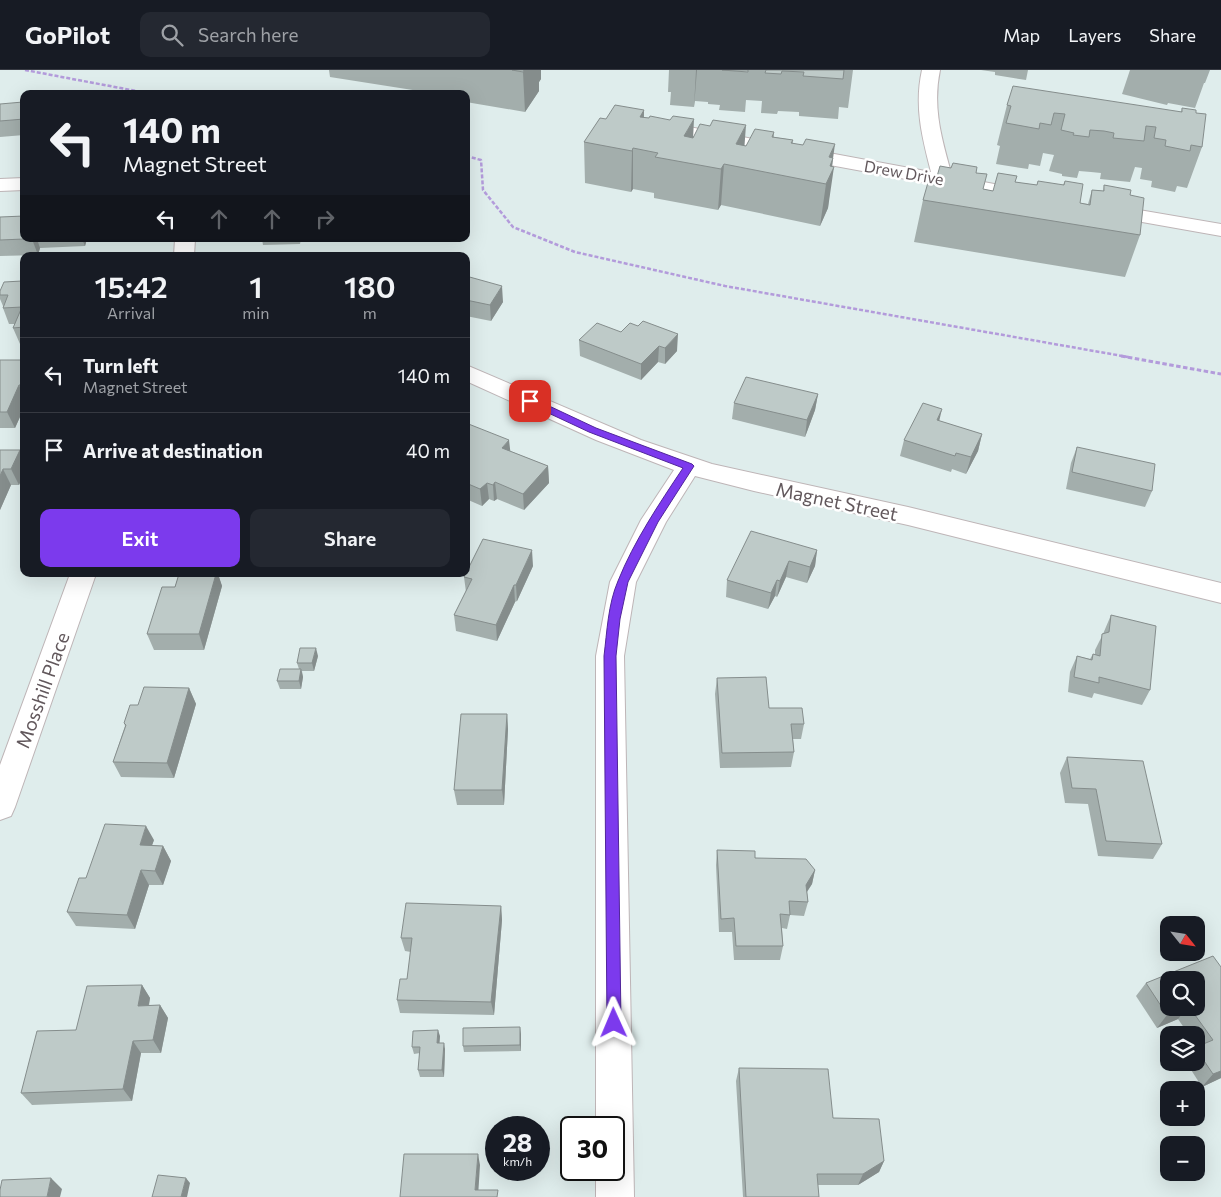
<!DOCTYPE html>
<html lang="en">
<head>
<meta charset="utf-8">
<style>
  :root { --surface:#171b24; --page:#242831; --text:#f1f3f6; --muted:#9ea1a6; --line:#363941; --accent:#7c3aed }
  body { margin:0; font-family:Commissioner,sans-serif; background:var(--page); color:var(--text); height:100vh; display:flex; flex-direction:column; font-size:19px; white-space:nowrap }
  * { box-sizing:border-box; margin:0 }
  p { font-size:16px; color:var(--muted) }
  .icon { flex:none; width:28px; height:28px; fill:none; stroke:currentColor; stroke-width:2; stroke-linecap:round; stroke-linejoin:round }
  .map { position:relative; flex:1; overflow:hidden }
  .drawer { position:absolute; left:20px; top:182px; width:450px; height:325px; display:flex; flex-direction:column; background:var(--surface); border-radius:10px; box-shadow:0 5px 20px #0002 }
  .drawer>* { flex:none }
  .top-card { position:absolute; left:20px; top:20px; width:450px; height:152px; border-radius:10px; box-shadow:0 5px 20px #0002; background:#171b24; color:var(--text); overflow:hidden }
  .needle { width:32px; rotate:120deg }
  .buttons { position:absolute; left:1160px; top:846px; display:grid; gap:10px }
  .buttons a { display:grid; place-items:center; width:45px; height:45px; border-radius:10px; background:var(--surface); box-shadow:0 5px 20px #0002; font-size:25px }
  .speed { position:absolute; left:485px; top:1046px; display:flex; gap:10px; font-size:25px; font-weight:700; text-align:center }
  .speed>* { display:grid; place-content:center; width:65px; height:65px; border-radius:50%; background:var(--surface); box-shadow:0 5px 20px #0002; line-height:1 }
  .speed small { font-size:12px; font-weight:400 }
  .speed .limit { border:2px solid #111; border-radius:8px; background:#fff; color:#111 }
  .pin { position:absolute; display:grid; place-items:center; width:42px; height:42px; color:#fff; margin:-21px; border-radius:10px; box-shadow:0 2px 8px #0006 }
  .me { position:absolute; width:55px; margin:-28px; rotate:359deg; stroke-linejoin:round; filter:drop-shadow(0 0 4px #0008) }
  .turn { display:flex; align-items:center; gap:18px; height:105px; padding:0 20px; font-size:22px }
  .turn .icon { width:65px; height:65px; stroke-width:2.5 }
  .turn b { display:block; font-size:35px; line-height:42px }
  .lanes { display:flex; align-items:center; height:48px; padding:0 20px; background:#0003; justify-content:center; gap:25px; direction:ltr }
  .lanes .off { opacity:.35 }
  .eta { display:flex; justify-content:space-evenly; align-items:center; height:85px; text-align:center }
  .eta b { font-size:30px; font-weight:600; line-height:35px }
  .primary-button { display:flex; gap:10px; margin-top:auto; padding:10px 20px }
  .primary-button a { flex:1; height:58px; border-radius:10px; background:var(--accent); color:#fff; font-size:20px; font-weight:600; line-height:58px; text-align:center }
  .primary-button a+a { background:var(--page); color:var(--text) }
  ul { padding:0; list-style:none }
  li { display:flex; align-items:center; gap:15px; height:75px; padding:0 20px; border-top:1px solid var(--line) }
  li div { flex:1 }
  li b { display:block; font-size:19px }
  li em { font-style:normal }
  header { display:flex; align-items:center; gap:30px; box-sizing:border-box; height:70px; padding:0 25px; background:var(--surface); border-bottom:1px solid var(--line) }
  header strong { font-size:24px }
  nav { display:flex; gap:28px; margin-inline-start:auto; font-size:18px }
  .search { width:350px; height:45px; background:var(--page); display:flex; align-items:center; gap:12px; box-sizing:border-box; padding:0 18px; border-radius:10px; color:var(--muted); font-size:19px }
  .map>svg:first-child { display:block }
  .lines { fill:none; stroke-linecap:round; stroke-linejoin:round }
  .street-casing { stroke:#beb5b7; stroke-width:2 }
  .path-far1 { stroke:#b39bdb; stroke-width:2.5; stroke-dasharray:4 2; stroke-linecap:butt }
  .path { stroke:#b39bdb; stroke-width:3; stroke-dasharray:4.5 2.5; stroke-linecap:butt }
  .street { fill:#fff; fill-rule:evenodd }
  .wall { fill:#a3aeac; fill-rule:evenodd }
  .shaded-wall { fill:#858d8c }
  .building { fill:#becac8; stroke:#858d8c }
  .route { fill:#7c3aed; stroke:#51269a }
  .labels { text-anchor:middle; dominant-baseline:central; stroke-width:5; stroke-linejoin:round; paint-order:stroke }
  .far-street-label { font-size:16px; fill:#62585c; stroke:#fff }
  .street-label { font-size:19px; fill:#62585c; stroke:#fff }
</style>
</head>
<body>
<header>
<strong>GoPilot</strong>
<div class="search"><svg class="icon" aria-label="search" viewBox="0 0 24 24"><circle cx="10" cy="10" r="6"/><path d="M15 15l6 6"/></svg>Search here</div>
<nav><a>Map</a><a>Layers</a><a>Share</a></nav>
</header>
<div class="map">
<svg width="1221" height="1127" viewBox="0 0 1221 1127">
  <rect width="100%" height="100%" fill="#dfedec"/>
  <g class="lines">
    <defs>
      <path id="street" d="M922,0H940C932,38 942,70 952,106L1037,122L1040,126L1037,130L1030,132L657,63L650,61L648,57L650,53L657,51L931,102C922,67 914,36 922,0Z
        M24,108V120L0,121V109Z
        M1104,134L1221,154V166L1097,144L1094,140L1097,136Z
        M175,169H195L194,186H174Z
        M466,295L641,370L712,394L908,437L1221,513V533L908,455L754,421L695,406L666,452L636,512L624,586L634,1127H596V1100H614V1058H596V586L610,512L641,450L674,400L596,370L466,311Z
        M70,504H96L15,737L11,746L0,750V695Z"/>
    </defs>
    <use href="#street" class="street-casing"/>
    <path class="path-far1" d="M25,0L152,24
      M466,86L481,90L483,120L513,157L575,182L725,216L1128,287"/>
    <path class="path" d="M1121,286L1221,304"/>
    <use href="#street" class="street"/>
  </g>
  <path class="wall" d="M329,0H541V9L539,12V21L525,42L466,32V24H419V21L330,7Z
    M669,0H853L848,38L839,37L838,49L799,46V42L778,41L777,44L761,43L762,31L746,30L745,42L719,40L720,35L708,34V32L695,31L694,37L670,35L671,22H668Z
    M981,0H1028L1026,10L995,5V2Z
    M1130,0H1210L1205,13H1204L1195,38L1168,33L1167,35L1122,24Z
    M0,34H24V65L0,67Z
    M1007,35L1181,42L1182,38L1196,43L1202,77L1187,118L1177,116L1175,122L1151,117L1152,111L1140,109L1142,98L1135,97L1130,112L1100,109L1101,103L1091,102L1079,101L1077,108L1062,106V104L1049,101L1054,85L1043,83L1040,96L1029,94L1028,99L996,94L1000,76L997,75Z
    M644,40V48L693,66L746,76L774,62V67L793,70V73L833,88L828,138L820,156L721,135L718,140L654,128V123L633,119L631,122L585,113L584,72L606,49Z
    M976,103L983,119L993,121L1015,112L1037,115H1063L1065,111L1080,133L1088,134L1092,120L1103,121L1104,115L1130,125L1140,165L1125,207L914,172L923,130L936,110Z
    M0,148L24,169H87L85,176L40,178L38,185L0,186Z
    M262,169H301L300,174L263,175Z
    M466,206L503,232L491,251L466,246Z
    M22,211L24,215V274H20L13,258L15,254H9L3,238V236L0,229V221Z
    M621,262L677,281L665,294L658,292L641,310L580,286L579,270Z
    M0,290H24V338L15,358H0Z
    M818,324L815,340L805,367L732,349L734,333Z
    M939,351L982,364L978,381L966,404L952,399L951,402L900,386L904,370Z
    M466,353L510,381L548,396L549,413L524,440L497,429L494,431L489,429L482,436L466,429Z
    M1077,377L1152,421L1145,437L1066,419L1071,393Z
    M0,380H20L24,388V404L19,415H11L0,440Z
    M817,480L815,496L807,513L786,507L777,527L775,526L768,539L726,527L727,510Z
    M533,496L517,531L515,532L497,571L456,561L454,545L466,522L464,507Z
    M179,504H218L222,516L204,580H154L147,564L175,517Z
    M1111,545L1150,620L1142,635L1094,623L1092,628L1068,622L1070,602L1077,586L1090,589L1093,584H1095V580L1103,564Z
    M318,586L314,601H302L303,607L301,619H280L277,611L299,599L297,593Z
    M717,608L769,638L804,654L801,669H793L794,682L791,697L720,698L715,624Z
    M189,618L196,634L174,708L121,707L113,692L125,656L124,653L138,635Z
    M507,644L508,659L504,735H457L454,720Z
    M1067,687L1162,774L1153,789L1098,786L1088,734L1065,733L1060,703Z
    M154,770L152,775L163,776L171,791L163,815H149L135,859L76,856L67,842L86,808Z
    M717,780L815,800L812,814L807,822L808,832L804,846L790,845L787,859L782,858L783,876L780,890H734L732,862H719L716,795Z
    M501,836L502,850L494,945L400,943L397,930L407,909L411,882L405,881L401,868Z
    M1221,897V1008L1202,1017L1186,992H1196V977L1197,976L1196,975V965H1189L1178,949L1157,958L1136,926L1146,913ZM1196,910V938H1169Z
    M142,915L150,928L149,936L160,935L168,948L161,983H141L132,1031L32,1035L21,1023L76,960Z
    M521,964V981L464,982L463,976Z
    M440,966L439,973L445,979L444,1007H420L418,1000L420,983L414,984L412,977Z
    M739,998L833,1048L884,1091L879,1102L858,1115H817L819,1127H743L736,1011Z"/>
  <path class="shaded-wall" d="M524,0H541V9L539,12V21L525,42L523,2Z
    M696,0H697L694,37Z
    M644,40L643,80L640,47Z
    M694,49L692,90L684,66Z
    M746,55L743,96L736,74Z
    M835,74L831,103L834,97L828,138L820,156L826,114L829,87Z
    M633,78V119L631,122L632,81Z
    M724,94L721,135L718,140L721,99Z
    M32,169H37L40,178L38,185Z
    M82,169H87L85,176Z
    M502,216L503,232L491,251L490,235Z
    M678,264L677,281L665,294V278Z
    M659,276L658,292L641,310V294Z
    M19,315L24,326V338L15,358L7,342Z
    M818,324L815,340L805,367L807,350Z
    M942,339L938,356L937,350Z
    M982,364L978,381L966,404L971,387Z
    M509,370L511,387L502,378Z
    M20,380L24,388V404L19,415L11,399Z
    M548,396L549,413L524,440L523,424Z
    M3,399L11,415L0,440V406Z
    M495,412L497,429L494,431L493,415Z
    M487,413L489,429L482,436L480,419Z
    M532,480L533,496L517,531L516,515Z
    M817,480L815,496L807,513L810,497Z
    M789,491L786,507L777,527L780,511Z
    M216,504H218L222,516L204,580L199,564Z
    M777,510L775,526L768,539L771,523Z
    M514,515L515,532L497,571L496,555Z
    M316,578L318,586L314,601L312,593Z
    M301,599L303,607L301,619L299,611Z
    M189,618L196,634L174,708L167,693Z
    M507,644L508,659L504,735L502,720Z
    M146,756L154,770L147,789L140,775Z
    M163,776L171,791L163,815L155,801Z
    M141,800L149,815L135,859L127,845Z
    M815,800L812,814L802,829L806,815Z
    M501,836L502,850L494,945L491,932Z
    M142,915L150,928L146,949L138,936Z
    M160,935L168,948L161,983L153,970Z
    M1184,938H1187L1178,949L1157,958L1167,945Z
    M520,957L521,964V981L520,975Z
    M438,960L440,966L439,980L437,973Z
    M133,971L141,983L132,1031L123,1019Z
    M444,973L445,979L444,1007L442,1000Z
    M1221,1001V1008L1202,1017L1213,1004Z
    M478,1084L480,1095L478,1127L475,1120Z
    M884,1091L879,1102L858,1115L863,1104Z
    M51,1108L62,1119L60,1127H47Z
    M186,1108L190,1113L187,1127H181Z"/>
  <path class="building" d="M512,0H524L523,2Z
    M722,0H748V2Z
    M766,0H844L843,9L803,6L804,2L782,1L781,4L765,3Z
    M1013,16L1182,42V38L1196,40V43L1206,44L1202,77L1191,75L1190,81L1165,76L1166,70L1154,68L1156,57L1146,56L1144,71L1113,68L1114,63L1104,61L1090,60L1089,67L1073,65L1074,63L1061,60L1065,44L1054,43L1051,55L1040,53L1039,59L1006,53L1011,36L1007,35Z
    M23,32L22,36L24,35V49L0,51V34Z
    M615,35L644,40L640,47L649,48L650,46L670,50L673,46L694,49L684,66L693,68L700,54L710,56L713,50L746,55L736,74L746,76L755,59L774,62L772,67L793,70L791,73L803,75L806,69L835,74L829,87L833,88L830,96L834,97L826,114L724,94L721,99L655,87L658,83L633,78L632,81L584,72L600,48L606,49Z
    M953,93L977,97L976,103L987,104L983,119L993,121L998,103L1017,106L1015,112L1037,115L1038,111L1064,115L1065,111L1083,114L1080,133L1090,135L1092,120L1104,121V115L1131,120L1130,125L1144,128L1140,165L923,130L929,109L936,110L940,96L951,98Z
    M24,146V169L0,170V147Z
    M466,206L502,216L490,235L466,230Z
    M22,211L21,215H24V257L13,258L22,237L3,238L8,225H0V221L4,212Z
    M643,251L678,264L665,278L659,276L641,294L579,270L597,253L621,262L630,253L638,256Z
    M0,290H24V315H19L7,342H0Z
    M746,307L818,324L807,350L734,333Z
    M923,333L942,339L937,350L982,364L971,387L956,383L955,386L904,370Z
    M466,353L509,370L502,378L548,396L523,424L495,412L493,415L487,413L480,419L466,413Z
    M1077,377L1155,394L1152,421L1072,402Z
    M0,380H20L11,399H3L0,406Z
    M751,461L817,480L810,497L789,491L780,511L777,510L771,523L727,510Z
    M483,469L532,480L516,515H514L496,555L454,545L472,509L464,507Z
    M179,504H216L199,564H147L162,517H175Z
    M1111,545L1156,556L1150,620L1099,607V613L1074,607L1077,586L1092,590L1093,584L1100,586L1102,564L1109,562Z
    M300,578H316L312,593H297Z
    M280,599H301L299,611H277Z
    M766,607L769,638H802L804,654H791L794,682L722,683L717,608Z
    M144,617L189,618L167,693L113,692L126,655L124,653L130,635H138Z
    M461,644H507L502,720H454Z
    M1067,687L1143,691L1162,774L1106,771L1096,719L1072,718Z
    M105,754L146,756L140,775L163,776L155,801L141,800L127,845L67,842L79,808H86Z
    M717,780L755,781V788L806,789L815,800L806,815L808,832L789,831L790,845L780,844L783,876H736L734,848L721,849Z
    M406,833L501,836L491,932L397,930L400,909H407L412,868H401Z
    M1213,886L1221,897V1001L1213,1004L1196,979V977L1213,970L1190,938H1196V910H1169V938H1184L1167,945L1146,913Z
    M142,915L138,936L160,935L153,970L133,971L123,1019L21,1023L37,961L76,960L87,916Z
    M520,957V975L463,976V958Z
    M438,960L437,973H444L442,1000H418L420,977H412L413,961Z
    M739,998L828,999L833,1048L879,1049L884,1091L863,1104H817L819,1127H746Z
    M404,1084H478L475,1120H498L497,1127H400Z
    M158,1105L186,1108L181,1127H152Z
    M51,1108L47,1127H0V1120L2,1110Z"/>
  <path class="route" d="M530,327L596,358L692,394L694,396L658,452L628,512L620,549L616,586L621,953L619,958L614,960L609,958L607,953L604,586C607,562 608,534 618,511C634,471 659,434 683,398L589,362L527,333L525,331Z"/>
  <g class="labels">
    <g class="far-street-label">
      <text transform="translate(904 102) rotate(10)">Drew Drive</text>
    </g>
    <g class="street-label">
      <text transform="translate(837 431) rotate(12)">Magnet Street</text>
      <text transform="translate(42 620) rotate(-70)">Mosshill Place</text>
    </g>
  </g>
</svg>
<div class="buttons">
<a><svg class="needle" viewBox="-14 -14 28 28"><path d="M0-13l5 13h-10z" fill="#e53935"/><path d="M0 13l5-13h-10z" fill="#9ea1a6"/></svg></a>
<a><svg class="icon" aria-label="search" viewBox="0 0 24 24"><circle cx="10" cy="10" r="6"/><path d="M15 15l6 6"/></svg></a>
<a><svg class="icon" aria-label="layers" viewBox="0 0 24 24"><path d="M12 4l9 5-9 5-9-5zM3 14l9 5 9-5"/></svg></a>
<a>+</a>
<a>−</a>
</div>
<div class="speed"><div>28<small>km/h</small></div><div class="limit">30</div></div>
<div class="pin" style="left:530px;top:331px;background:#d93025"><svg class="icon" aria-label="arrive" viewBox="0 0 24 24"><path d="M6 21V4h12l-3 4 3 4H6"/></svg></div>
<svg class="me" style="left:614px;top:953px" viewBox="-20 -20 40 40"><path d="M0-17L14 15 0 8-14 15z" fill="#7c3aed" stroke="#fff" stroke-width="4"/></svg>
<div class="top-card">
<div class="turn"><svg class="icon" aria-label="left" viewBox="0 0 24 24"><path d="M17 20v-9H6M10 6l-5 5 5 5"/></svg><div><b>140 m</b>Magnet Street</div></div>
<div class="lanes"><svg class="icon" aria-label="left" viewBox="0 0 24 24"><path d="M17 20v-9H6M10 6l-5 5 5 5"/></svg><svg class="icon off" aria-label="ahead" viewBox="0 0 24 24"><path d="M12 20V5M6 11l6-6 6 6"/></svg><svg class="icon off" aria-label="ahead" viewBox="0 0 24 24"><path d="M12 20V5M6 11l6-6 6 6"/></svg><svg class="icon off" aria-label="right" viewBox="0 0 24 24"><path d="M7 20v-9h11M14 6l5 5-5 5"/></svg></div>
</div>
<section class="drawer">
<div class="eta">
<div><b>15:42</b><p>Arrival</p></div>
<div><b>1</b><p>min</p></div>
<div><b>180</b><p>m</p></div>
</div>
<ul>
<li><svg class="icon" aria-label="left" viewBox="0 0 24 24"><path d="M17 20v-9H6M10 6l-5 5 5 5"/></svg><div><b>Turn left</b><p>Magnet Street</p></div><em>140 m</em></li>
<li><svg class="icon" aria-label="arrive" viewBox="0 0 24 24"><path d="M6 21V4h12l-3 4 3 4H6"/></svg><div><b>Arrive at destination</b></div><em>40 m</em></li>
</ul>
<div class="primary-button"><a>Exit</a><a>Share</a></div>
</section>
</div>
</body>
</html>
